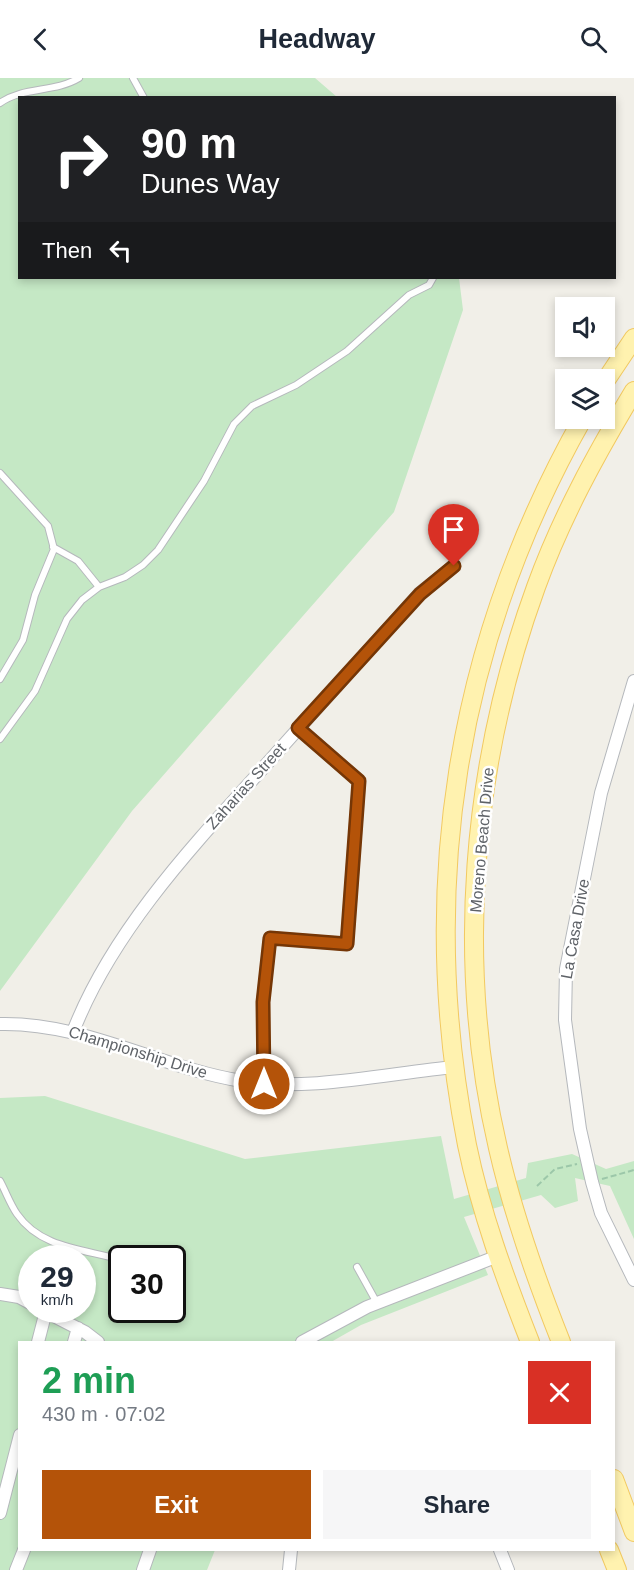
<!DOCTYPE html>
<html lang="en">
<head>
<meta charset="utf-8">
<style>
  :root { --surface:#fff; --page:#f6f6f7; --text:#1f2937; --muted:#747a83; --accent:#b45309 }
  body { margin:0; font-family:Arial,sans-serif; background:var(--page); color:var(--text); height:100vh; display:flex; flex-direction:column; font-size:22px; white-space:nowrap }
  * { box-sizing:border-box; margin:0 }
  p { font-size:20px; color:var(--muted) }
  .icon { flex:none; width:33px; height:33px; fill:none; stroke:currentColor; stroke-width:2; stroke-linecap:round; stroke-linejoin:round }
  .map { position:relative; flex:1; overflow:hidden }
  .sheet { position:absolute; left:18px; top:1263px; width:597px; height:210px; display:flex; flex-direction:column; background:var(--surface); border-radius:0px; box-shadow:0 3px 9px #0003 }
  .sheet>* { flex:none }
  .hud { position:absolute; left:18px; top:18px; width:598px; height:183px; border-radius:0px; box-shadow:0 3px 9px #0003; background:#202124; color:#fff; overflow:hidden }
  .controls { position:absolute; left:555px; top:219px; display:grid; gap:12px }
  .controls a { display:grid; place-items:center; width:60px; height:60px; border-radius:0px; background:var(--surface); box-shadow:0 3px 9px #0003; font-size:30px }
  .speed { position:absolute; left:18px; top:1167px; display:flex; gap:12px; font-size:30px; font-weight:700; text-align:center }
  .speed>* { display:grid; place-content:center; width:78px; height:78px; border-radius:50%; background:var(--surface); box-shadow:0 3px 9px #0003; line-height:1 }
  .speed small { font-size:15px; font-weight:400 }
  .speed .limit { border:3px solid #111; border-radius:9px; background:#fff; color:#111 }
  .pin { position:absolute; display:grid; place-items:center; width:51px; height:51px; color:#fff; margin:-62px -26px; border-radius:50% 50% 50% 0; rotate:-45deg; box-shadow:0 0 6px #0007 }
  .pin .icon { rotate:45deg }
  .me { position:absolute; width:66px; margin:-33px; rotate:0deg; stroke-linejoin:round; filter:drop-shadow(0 0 4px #0008) }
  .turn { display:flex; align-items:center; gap:21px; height:126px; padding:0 24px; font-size:27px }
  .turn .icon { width:78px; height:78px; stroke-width:2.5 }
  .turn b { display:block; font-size:42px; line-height:51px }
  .then { display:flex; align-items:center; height:57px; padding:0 24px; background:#0003; gap:12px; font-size:22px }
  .round { display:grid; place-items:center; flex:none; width:63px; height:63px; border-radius:0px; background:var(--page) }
  .head { display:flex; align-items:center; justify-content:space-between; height:102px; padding:0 24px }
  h1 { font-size:36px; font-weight:700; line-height:45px; color:#1e9e55 }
  .cta { display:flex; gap:12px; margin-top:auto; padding:12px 24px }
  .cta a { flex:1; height:69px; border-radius:0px; background:var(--accent); color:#fff; font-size:24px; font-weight:700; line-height:69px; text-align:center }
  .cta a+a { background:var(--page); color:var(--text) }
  header { display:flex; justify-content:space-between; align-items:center; height:78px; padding:0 24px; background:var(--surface); font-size:27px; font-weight:700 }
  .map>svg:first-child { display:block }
  .green { fill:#c5e8c5; fill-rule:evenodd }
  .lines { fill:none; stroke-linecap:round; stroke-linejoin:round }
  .service-casing { stroke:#b5b8bc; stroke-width:8 }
  .minor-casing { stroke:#b5b8bc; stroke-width:14 }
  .primary-casing { stroke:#f2c960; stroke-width:20 }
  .path { stroke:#9cc7a9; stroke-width:2; stroke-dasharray:6 3; stroke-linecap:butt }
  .service { stroke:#fff; stroke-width:6 }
  .minor { stroke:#fff; stroke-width:12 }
  .primary { stroke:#fff2af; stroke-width:18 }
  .route-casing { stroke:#753606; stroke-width:15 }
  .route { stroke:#b45309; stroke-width:10 }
  .labels { text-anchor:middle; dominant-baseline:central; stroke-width:5; stroke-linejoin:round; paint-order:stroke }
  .street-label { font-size:16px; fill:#5f6368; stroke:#fff }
</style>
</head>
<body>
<header><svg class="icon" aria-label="back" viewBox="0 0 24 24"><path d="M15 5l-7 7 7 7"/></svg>Headway<svg class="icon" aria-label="search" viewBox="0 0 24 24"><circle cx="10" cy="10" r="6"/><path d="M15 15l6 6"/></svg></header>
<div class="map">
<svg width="634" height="1492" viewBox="0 0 634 1492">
  <rect width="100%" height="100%" fill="#f1efe8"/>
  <path class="green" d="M0,0H315L337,19L20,20V200H459L463,232L394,434L132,733L0,913Z
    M45,1018L245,1081L441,1058L454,1121L526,1100L528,1085L572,1076L606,1091L634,1083V1161L610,1108L575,1100L578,1123L555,1130L541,1117L464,1139L488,1197L361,1247L331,1264H20V1472H215L207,1492H0V1020ZM32,1180H82V1232H32ZM122,1180H172V1232H122Z"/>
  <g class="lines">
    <defs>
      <path id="service" d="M133,0L144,20
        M0,25C24,8 54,15 79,0
        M0,395L48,448L54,471L35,517L23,562L0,601
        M53,469L78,483L99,509
        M0,661L35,613L67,541L82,522L99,509L125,499L143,487L158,472L204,403L234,346L252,328L296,307L347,273L409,217L429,207L433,200
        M0,1103C6,1114 10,1126 17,1136C41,1171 85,1171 122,1182
        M357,1189L377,1225"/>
      <path id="minor" d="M634,603L601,715L566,891L565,942L580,1051L592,1104L601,1135L634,1202
        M0,946C85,944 160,990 242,1003C306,1014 390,995 455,989
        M73,954C110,858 186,775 255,699C310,637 365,576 420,515L454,488
        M263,1006V924L270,860L347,866L359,703L298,650
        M0,1216L19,1219L32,1226
        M42,1232L85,1254L98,1264
        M38,1264L46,1233
        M74,1264L78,1250
        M302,1264L367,1229L498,1178
        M0,1435L20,1357
        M500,1472L508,1492
        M16,1492L24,1472
        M143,1492L150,1472
        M289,1492L291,1472"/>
      <path id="primary" d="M604,305L634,260
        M530,1264C505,1200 481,1135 467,1067C417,813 455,566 583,340
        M561,1264C536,1201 513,1136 498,1070C455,886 471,687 536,509C561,440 596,376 634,313
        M614,1401L634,1454
        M609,1472L617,1492"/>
    </defs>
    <use href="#service" class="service-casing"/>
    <use href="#minor" class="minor-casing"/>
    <use href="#primary" class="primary-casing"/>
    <path class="path" d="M602,1101L634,1092
      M537,1108L555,1091L577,1086"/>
    <use href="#service" class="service"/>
    <use href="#minor" class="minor"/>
    <use href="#primary" class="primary"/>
  </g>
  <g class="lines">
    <defs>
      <path id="route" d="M264,1006L263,924L270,860L347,866L359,703L298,650L420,516L454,488"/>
    </defs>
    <use href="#route" class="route-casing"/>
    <use href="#route" class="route"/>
  </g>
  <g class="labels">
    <g class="street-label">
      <text transform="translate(246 708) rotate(-48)">Zaharias Street</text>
      <text transform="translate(482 762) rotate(-85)">Moreno Beach Drive</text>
      <text transform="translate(575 851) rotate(-80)">La Casa Drive</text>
      <text transform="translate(138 974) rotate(17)">Championship Drive</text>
    </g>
  </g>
</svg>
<div class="controls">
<a><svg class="icon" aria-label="sound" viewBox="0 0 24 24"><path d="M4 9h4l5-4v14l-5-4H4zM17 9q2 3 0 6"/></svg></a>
<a><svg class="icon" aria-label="layers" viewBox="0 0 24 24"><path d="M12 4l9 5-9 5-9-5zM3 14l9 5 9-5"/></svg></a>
</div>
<div class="speed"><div>29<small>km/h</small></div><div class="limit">30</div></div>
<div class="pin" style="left:454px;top:488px;background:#d93025"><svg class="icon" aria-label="arrive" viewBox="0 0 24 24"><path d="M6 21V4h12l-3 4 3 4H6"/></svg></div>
<svg class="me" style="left:264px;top:1006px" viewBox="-20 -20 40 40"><circle r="17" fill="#b45309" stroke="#fff" stroke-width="3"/><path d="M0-11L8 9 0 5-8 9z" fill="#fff"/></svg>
<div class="hud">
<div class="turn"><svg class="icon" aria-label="right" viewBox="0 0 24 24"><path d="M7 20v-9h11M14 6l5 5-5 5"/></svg><div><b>90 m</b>Dunes Way</div></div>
<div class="then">Then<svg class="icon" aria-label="left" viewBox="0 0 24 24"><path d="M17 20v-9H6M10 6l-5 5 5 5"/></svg></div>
</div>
<section class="sheet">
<div class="head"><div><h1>2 min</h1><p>430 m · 07:02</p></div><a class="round" style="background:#d93025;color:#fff"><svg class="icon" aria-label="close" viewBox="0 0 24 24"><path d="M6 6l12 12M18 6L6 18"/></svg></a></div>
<div class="cta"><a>Exit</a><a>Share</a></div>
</section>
</div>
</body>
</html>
